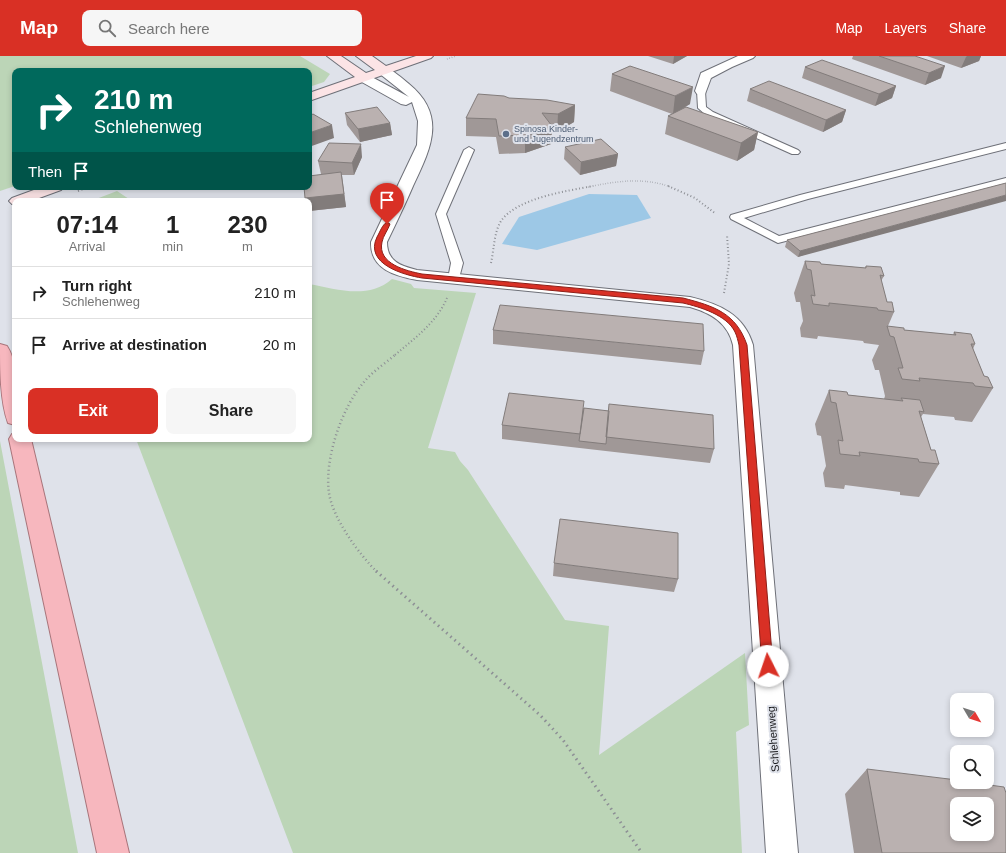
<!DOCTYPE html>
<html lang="en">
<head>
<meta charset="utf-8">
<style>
  :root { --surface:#fff; --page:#f6f6f6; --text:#222; --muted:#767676; --line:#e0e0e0; --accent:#d93025 }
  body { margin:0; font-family:Helvetica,sans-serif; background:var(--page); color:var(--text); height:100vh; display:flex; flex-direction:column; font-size:15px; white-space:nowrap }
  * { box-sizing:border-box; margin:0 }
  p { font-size:13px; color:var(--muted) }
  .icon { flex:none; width:22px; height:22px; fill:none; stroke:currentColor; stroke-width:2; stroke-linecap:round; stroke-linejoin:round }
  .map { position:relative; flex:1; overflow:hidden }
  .sheet { position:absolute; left:12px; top:142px; width:300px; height:244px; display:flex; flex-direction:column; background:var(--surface); border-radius:8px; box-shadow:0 2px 6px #0003 }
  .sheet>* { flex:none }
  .top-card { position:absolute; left:12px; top:12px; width:300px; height:122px; border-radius:8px; box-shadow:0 2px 6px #0003; background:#00695c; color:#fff; overflow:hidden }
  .needle { width:26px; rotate:129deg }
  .fabs { position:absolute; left:950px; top:637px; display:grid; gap:8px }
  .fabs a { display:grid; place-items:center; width:44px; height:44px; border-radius:8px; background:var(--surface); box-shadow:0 2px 6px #0003; font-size:20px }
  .pin { position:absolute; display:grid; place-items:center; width:34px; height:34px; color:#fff; margin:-41px -17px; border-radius:50% 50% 50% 0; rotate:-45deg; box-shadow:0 0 4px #0007 }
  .pin .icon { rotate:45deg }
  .me { position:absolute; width:44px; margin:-22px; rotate:356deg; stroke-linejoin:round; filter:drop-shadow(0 0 3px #0008) }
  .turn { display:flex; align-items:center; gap:14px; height:84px; padding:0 16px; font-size:18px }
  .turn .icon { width:52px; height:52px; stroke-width:2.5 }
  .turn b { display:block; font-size:28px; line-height:34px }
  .then { display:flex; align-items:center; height:38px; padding:0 16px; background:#0003; gap:8px; font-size:15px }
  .eta { display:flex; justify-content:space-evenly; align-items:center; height:68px; text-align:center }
  .eta b { font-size:24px; font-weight:600; line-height:28px }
  .button { display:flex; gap:8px; margin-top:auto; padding:8px 16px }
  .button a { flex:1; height:46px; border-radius:8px; background:var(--accent); color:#fff; font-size:16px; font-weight:600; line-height:46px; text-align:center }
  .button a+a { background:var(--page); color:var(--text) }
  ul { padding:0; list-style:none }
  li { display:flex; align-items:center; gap:12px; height:52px; padding:0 16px; border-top:1px solid var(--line) }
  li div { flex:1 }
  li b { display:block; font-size:15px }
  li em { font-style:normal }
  header { display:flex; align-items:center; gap:24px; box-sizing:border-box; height:56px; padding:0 20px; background:var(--accent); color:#fff }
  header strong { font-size:19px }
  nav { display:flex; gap:22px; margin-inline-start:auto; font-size:14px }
  .search { width:280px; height:36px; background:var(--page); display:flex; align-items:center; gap:10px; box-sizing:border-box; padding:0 14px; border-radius:8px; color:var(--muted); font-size:15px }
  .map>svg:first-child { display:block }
  .green { fill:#bcd5b7 }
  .water { fill:#9dc8e6 }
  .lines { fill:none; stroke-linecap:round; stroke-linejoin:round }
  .service-casing { stroke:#6e7078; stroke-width:2 }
  .minor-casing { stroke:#6e7078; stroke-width:2 }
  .secondary-casing { stroke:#6e7078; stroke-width:2 }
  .trunk-casing { stroke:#a8757b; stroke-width:2 }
  .path-far3 { stroke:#8d8f95; stroke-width:1.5; stroke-dasharray:0.5 2; stroke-linecap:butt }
  .path-far2 { stroke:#8d8f95; stroke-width:2; stroke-dasharray:1 2.5; stroke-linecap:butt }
  .path-far1 { stroke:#8d8f95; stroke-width:2.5; stroke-dasharray:1 3; stroke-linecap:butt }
  .path { stroke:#8d8f95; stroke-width:3; stroke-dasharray:1.5 4; stroke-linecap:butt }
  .service { fill:#fff; fill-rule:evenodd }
  .minor { fill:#fff; fill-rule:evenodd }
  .secondary { fill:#fce4e6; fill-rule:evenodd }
  .trunk { fill:#f7b7be; fill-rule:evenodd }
  .wall { fill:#a09897 }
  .shaded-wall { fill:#827c7b }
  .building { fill:#bab1b0; stroke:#827c7b; fill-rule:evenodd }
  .route { fill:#d93025; stroke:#8d1f18 }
  .service-dot { fill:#5c6f8a; stroke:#dfe2ea; stroke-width:1.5 }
  .labels { text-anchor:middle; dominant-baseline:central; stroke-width:4; stroke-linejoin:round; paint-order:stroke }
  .far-service-label { font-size:9px; fill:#4e5e75; stroke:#dfe2ea; text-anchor:start }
  .street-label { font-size:11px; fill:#1a1b1e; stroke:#dfe2ea }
</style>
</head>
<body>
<header>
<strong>Map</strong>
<div class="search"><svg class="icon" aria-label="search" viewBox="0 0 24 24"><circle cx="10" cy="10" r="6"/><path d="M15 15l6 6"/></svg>Search here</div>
<nav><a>Map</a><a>Layers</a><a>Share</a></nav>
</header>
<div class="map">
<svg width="1006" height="797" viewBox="0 0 1006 797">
  <rect width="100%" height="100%" fill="#dfe2ea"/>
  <path class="green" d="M0,0H300L330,18L324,26L309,31V15H15V130L0,135Z
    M117,135L132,145H91Z
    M392,223L411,228L414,232L476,237L428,392L455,396L460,405L468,414L565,564L609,570L599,699L745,597L749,669L736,676L742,797H293L136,383H309V228C336,233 368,244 392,223Z
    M0,385L78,797H0Z"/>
  <path class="water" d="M589,138L637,139L651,162L537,194L502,188L519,161Z"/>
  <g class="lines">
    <defs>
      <path id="service" d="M701,32L705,35L706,51L713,56L798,94L800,96L798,98H792L707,60L698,52L697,35Z
        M1006,87V93L808,143L744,162L779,180L1006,122V128L778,187L731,163L730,161L731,159L800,139Z
        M469,91L474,94L446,158L463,207L458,226H450L448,223L451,207L436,158L464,94Z"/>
      <path id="minor" d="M738,0H755L753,2L732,11L711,22L705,38H697L695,35L701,17Z
        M384,11C393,14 402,22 409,28C448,60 430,94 413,130C405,149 396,167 387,186C387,205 400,210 417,214L690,241C719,248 744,258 753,289L798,797H766L733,289C728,267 711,257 690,251L417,224C395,220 370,213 371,186L417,89L418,65L412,46L406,49L401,48L360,25L358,22L360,19H368L409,41L380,18L378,15L380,12Z"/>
      <path id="secondary" d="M327,0H341L366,17L375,14L356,0H372L386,10L416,0H433L431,2L309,45V37L355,21Z
        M42,131H64L61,134L31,145H15V149L12,148L9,145L12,142Z"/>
      <path id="trunk" d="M0,288L7,290C20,309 15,346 15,369L8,367C0,345 0,312 0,288Z
        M15,377V383H31L129,797H97L9,383L12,378Z"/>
    </defs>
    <use href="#service" class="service-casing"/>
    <use href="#minor" class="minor-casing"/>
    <use href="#secondary" class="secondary-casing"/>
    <use href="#trunk" class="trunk-casing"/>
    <path class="path-far3" d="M447,3L456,0
      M588,131C617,125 643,121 671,131"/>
    <path class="path-far2" d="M668,130L695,142L716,158
      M78,135L89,131
      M491,207C494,194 494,176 501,165C517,142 567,135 593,130
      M724,237L729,208L727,179
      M395,299C415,282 437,266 447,242"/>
    <path class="path-far1" d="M377,516C359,498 333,463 329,437C324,403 342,351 364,326C373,315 386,307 396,298"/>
    <path class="path" d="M376,515L540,659L563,684L642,797"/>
    <use href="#service" class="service"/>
    <use href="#minor" class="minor"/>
    <use href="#secondary" class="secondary"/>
    <use href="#trunk" class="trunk"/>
  </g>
  <path class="wall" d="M648,0H687L673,8Z
    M853,0H915L941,22L925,29L852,3Z
    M927,0H981L979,5L961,12Z
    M630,10L690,48L685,51L758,76L754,94L737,105L665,78L668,60L672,58L610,35L612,18Z
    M805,11L896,30L892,42L875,50L802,22Z
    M750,33L846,54L842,66L823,76L747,45Z
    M575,49L574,66L557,76L552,75L551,88L525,97L499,98L496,81L466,80V62Z
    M345,57L390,67L392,79L360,86L347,69Z
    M565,91L618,98L616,110L580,119L564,103Z
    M362,101L354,119H342L346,151L309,155V145L326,118H321L318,105Z
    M1006,127L798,201L785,191L787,184Z
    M805,205L821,208L865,212L866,210L884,220L881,225L887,246L894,256L888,270L904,274L953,279L954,276L975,288L973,293L984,320L993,332L972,366L955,364L954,361L923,358L921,361L931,394L939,408L919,441L900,439V436L845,429L844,433L825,431L823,417L826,410L821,380L817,379L815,368L829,334L848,339L884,343L885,340L879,314H875L872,304L879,289L864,287L863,285L818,280L817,283L801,281L800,272L803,265L800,246H796L794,237Z
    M493,274L704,295L701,309L493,288Z
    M584,352L714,393L710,407L502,383V369Z
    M554,507L678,523L674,536L553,520Z
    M867,713L1006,797H854L845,738Z"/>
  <path class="shaded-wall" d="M674,0H687L673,8Z
    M967,0H981L979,5L961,12L966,1Z
    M945,10L941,22L925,29L929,17Z
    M896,30L892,42L875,50L879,38Z
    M693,31L690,48L673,58L675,40Z
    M575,49L574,66L557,76L558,58Z
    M846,54L842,66L823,76L826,64Z
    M390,67L392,79L360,86L358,73Z
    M332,69L334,82L309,91V77Z
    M552,70L551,88L525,97V79Z
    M758,76L754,94L737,105L741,87Z
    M361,88L362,101L354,119L352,107Z
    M618,98L616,110L580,119L581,106Z
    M341,116L346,151L309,155V145H305V142Z
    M1006,139V145L798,201L800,195Z"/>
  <path class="building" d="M879,0H915L945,10L929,17Z
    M822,4L896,30L879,38L805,11Z
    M630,10L693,31L675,40L612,18Z
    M769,25L846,54L826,64L750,33Z
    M478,38L504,40L509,42L547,44L575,49L558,58L542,57L552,70L525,79L499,80L496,63L466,62Z
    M377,51L390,67L358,73L345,57Z
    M686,51L758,76L741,87L668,60Z
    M313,58L332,69L309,77V60Z
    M601,83L618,98L581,106L565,91Z
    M329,87L361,88L352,107L318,105Z
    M341,116L344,138L305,142L304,131H309V120Z
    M1006,127V139L800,195L787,184Z
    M805,205L820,206L821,208L866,212V210L881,211L884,220L880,219L887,246H892L894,256L878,254L877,252L829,247V250L813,248L811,239L815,240L811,214L807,213Z
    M500,249L703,268L704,295L493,274Z
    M887,270L904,272V274L956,279L954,276L971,278L975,288H971L984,320L988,321L993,332L975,330L973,327L919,322L920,325L902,323L898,312H903L894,281L890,280Z
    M829,334L847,336L848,339L903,345L901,342L920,344L924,356L919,355L931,394H935L939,408L919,406L918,403L859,396L860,400L840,398L838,384L843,385L836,347L831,346Z
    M509,337L584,345L580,378L502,369Z
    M609,348L713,359L714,393L606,381Z
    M584,352L609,355L606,388L579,385Z
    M560,463L678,477V523L554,507Z
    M867,713L957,724V726H968L1004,731L1006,737V797H882ZM957,748H987V778H957Z"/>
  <path class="route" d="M387,166L390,168C388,174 383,180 382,186C377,208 407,215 422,218L683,242C714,250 736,257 747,289L773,610L772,614L768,616L764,614L762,610L739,289C738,285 737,280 735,276C727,259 700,251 683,247L422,222C404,219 364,208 377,181C380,176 382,169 387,166Z"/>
  <circle class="service-dot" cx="506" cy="78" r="4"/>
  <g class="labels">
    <g class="far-service-label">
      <text x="514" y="73">Spinosa Kinder-<tspan x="514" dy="10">und Jugendzentrum</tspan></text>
    </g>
    <g class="street-label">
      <text transform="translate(773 683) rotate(-94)">Schlehenweg</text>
    </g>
  </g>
</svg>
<div class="fabs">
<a><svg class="needle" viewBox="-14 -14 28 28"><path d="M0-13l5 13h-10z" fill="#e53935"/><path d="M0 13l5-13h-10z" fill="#767676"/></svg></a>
<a><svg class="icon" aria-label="search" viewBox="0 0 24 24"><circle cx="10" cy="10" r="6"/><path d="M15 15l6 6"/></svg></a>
<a><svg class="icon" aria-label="layers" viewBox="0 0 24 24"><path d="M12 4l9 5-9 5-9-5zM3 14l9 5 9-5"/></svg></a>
</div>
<div class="pin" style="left:387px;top:168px;background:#d93025"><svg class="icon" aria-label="arrive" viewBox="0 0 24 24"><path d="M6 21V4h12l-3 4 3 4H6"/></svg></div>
<svg class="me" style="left:768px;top:610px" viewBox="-20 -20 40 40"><circle r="19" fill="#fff"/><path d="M0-13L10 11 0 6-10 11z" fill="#d93025"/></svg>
<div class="top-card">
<div class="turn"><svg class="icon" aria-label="right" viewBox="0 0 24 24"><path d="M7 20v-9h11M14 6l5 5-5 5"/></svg><div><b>210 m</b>Schlehenweg</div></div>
<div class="then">Then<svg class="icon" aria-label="arrive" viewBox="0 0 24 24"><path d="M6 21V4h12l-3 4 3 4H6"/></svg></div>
</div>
<section class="sheet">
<div class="eta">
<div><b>07:14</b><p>Arrival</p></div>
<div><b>1</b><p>min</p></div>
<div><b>230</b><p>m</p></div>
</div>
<ul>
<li><svg class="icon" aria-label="right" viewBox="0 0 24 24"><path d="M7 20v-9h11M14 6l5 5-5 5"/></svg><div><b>Turn right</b><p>Schlehenweg</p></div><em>210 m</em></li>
<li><svg class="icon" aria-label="arrive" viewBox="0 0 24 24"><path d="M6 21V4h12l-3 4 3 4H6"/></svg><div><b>Arrive at destination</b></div><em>20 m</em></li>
</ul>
<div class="button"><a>Exit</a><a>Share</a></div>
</section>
</div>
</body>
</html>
